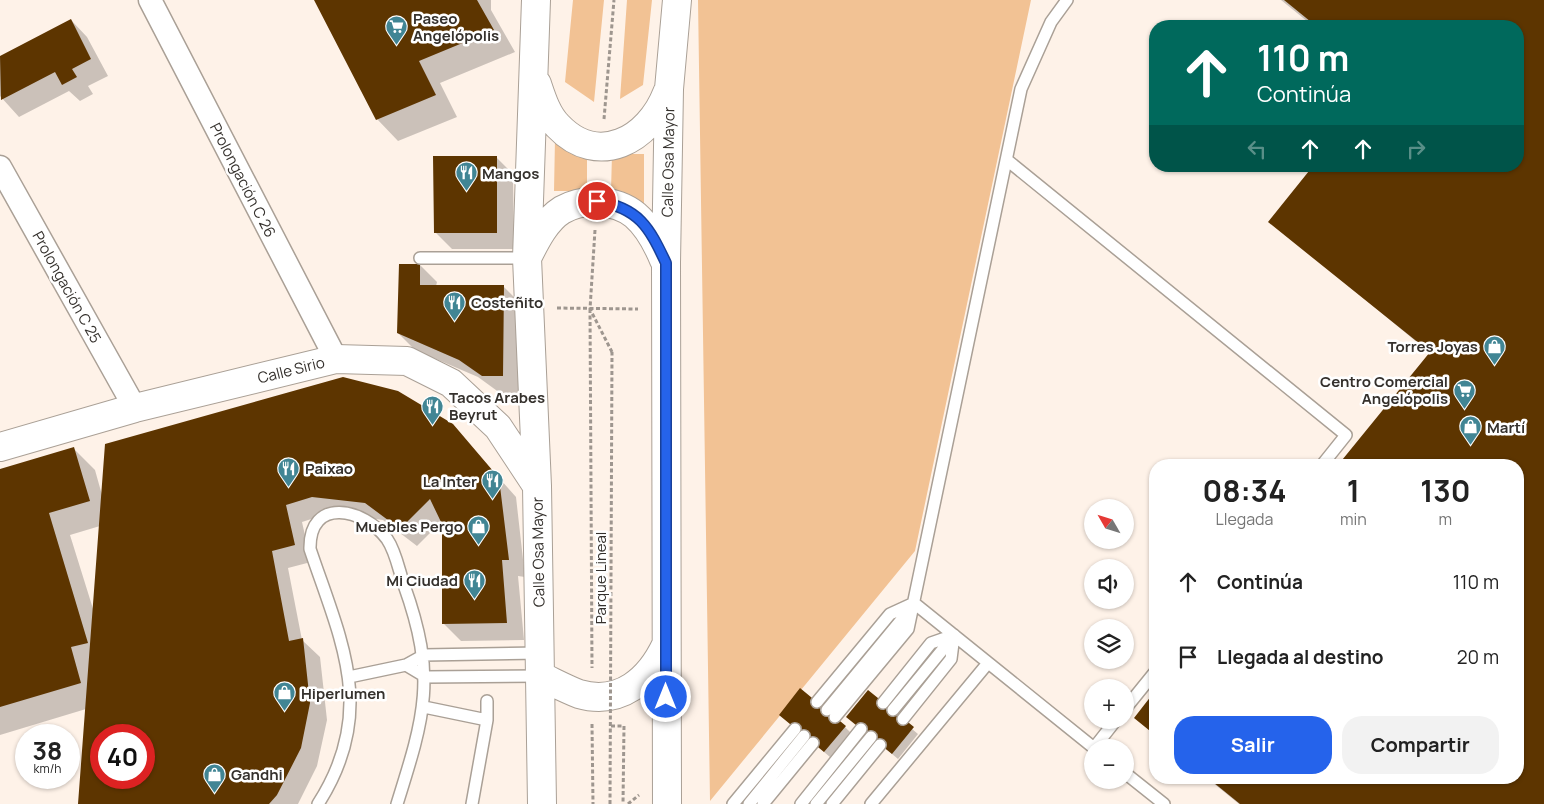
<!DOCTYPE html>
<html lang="es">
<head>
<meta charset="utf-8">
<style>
  :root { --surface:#fff; --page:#f2f2f2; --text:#222; --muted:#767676; --accent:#2563eb }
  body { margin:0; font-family:Manrope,sans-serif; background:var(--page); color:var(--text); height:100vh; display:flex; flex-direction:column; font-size:19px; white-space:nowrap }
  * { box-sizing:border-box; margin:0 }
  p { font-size:16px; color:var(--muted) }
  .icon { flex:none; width:28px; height:28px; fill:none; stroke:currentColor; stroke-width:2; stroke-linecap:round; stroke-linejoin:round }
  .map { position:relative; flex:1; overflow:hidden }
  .side { position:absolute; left:1149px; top:459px; width:375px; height:325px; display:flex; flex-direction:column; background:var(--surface); border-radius:20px; box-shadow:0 1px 4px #0004 }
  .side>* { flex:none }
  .top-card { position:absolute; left:1149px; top:20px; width:375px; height:152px; border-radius:20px; box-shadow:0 1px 4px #0004; background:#00695c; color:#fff; overflow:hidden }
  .needle { width:32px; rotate:309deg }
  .buttons { position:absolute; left:1084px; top:499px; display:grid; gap:10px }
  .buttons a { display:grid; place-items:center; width:50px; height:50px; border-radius:50%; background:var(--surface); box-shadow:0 1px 4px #0004; font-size:25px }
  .speed { position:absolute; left:15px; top:724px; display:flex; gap:10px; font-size:25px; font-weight:700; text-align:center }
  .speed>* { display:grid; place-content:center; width:65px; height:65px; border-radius:50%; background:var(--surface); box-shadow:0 1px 4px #0004; line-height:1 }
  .speed small { font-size:12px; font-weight:400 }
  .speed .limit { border:8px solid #d22; background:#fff; color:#111 }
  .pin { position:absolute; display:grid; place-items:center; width:42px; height:42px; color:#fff; margin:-21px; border:2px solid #fff; border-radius:50%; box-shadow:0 1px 5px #0007 }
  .me { position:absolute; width:55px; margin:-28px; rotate:0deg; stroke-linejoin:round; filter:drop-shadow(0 0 4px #0008) }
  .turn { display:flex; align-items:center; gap:18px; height:105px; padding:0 25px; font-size:22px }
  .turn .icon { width:65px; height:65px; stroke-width:2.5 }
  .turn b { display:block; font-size:35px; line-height:42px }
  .lanes { display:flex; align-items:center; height:48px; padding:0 25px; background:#0003; justify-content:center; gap:25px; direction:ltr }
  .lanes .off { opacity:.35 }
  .eta { display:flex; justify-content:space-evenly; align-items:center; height:85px; text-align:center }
  .eta b { font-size:30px; font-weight:700; line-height:35px }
  .cta { display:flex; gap:10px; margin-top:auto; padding:10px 25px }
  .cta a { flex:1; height:58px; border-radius:20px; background:var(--accent); color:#fff; font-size:20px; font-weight:700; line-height:58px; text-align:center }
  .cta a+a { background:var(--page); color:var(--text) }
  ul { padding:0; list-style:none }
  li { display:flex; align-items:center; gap:15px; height:75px; padding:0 25px }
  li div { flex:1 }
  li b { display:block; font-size:19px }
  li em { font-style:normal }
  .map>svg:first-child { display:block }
  .green { fill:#f2c294 }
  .shadow { fill:#0003; fill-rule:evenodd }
  .building { fill:#5d3500; fill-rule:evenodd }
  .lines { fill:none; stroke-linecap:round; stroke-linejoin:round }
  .lane-casing { stroke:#aaa096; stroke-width:14 }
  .street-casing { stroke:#aaa096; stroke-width:25 }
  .secondary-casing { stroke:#aaa096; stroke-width:30 }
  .path { stroke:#9e968f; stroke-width:3; stroke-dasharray:4 2.5; stroke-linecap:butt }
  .lane { stroke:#fff; stroke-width:11 }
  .street { stroke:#fff; stroke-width:22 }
  .secondary { stroke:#fff; stroke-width:28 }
  .path-bridge { stroke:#9e968f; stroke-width:3; stroke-dasharray:4 2.5; stroke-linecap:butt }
  .route-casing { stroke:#184099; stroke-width:12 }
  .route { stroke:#2563eb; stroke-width:9 }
  .labels { text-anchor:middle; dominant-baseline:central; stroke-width:5; stroke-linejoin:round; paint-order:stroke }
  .poi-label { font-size:15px; font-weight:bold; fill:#35312d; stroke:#fff; text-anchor:start }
  .street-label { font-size:15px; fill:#35312d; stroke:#fff }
</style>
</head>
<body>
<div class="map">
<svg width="1544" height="804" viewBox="0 0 1544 804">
  <rect width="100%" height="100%" fill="#fef2e8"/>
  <path class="green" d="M573,0H604L594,102L565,82Z
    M627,0H652L643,85L620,99Z
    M698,0H1031L915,551L710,801Z
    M555,139L587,154V191H554Z
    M612,154H644V206L611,191Z"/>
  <path class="shadow" d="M316,0H491V10L515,52L440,83L457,117L398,141L377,119Z
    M1281,0H1544V804H1239L1207,778H1518V465H1340L1430,353L1270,221L1518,166V26H1313Z
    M71,20L87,37L108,76L88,86L93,94L80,101L69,91L19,117L0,96V57Z
    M496,157L513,174L514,249H452L435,232Z
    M420,265L437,282L436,286H503L520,303V393H500L478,377L415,350L398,333Z
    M452,425L516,497L525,577L518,576L524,640L461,641L444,624L442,521L417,546L383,520L330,513L302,522L311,562L288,568L302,640L320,657L327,720L317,766L298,804H79L86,709L0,735V470L73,448L95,470L102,495ZM100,526L94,612L70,535ZM101,735H144V778H101Z
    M868,692L918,734L898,759L854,722Z
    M786,720L845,727L850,732L830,757Z"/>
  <path class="building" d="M314,0H477L494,30L419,61L436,95L376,120Z
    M1284,0H1544V804H1240L1208,778H1518V465H1338L1430,352L1268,222L1313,166H1518V26H1316Z
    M71,19L91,59L72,69L77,77L62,85L55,72L1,100L0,56Z
    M433,156H497V233H434Z
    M399,264H420V285H504L503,376H482L459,360L397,333Z
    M343,377L398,391L453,424L499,478L509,560H502L507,623L442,624V524L430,499L400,529L365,503L312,497L286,505L295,545L272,551L289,641L303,638L310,703L301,748L277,795L269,804H78L105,444ZM101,735H144V778H101Z
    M74,447L90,501L49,513L88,643L71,647L81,683L0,707V469Z
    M800,688L846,726L824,752L779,715Z
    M868,690L914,727L892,754L846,717Z
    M1155,691V735L1134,718Z"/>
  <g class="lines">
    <defs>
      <path id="lane" d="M1007,160L1346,435L1322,465
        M420,258H527
        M914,603L1094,748
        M406,665L426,677L540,676
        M349,677L406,665L424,655L540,653
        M817,702L890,614L914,603
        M883,703L931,643L954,635
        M424,707L487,720
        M1125,709L1155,672
        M827,710L912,607
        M893,710L953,637
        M835,717L908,629L1021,89L1051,22L1067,0
        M903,719L951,659L954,635
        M1094,748L1116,720
        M1125,773L1164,804
        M318,804C378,711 341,641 310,549C309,496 364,508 387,539C396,552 399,571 404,585C437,677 425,715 397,804
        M472,804L487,720V701
        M733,804L795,729
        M749,804L804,736
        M763,804L813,743
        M801,804L861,729
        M816,804L871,737
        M832,804L880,745
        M871,804L988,663"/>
      <path id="street" d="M150,0L336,359
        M0,167L135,408"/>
      <path id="secondary" d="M536,0L527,258L537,486L542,804
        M537,84C542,99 547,115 558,126C598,168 649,140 667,93
        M528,256C536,240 546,220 562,210C584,198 615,199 635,215C649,227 657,243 664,260
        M0,447L135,408L336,359L407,361L451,383L498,427L537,486
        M540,676C553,682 566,689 579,694C621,706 650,679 666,645
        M667,804L666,263L669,89L677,0"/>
    </defs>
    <use href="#lane" class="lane-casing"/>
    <use href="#street" class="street-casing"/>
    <use href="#secondary" class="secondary-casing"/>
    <path class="path" d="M604,119L614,0
      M595,230L590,309L612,352
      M557,308L638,309
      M590,309L592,668
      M592,724L593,804
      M611,726H624L623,804
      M628,804L639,795"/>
    <use href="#lane" class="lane"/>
    <use href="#street" class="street"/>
    <use href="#secondary" class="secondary"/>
    <path class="path-bridge" d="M610,804L612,352"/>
  </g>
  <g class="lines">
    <defs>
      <path id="route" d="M597,201C639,208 649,227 666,263V697"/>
    </defs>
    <use href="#route" class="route-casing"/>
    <use href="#route" class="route"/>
  </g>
  <defs>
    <symbol id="supermarket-pin" viewBox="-11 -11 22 30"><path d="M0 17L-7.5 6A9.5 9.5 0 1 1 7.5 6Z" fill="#418594" stroke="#fff"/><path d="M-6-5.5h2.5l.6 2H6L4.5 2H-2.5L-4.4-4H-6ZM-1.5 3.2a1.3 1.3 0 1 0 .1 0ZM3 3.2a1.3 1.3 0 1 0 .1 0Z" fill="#fff"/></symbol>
    <symbol id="restaurant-pin" viewBox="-11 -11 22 30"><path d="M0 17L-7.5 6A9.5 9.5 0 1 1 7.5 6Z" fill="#418594" stroke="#fff"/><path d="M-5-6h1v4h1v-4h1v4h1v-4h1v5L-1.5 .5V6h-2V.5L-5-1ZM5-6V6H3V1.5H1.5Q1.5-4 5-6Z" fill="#fff"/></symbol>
    <symbol id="shop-pin" viewBox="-11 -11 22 30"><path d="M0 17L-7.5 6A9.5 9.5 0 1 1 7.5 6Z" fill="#418594" stroke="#fff"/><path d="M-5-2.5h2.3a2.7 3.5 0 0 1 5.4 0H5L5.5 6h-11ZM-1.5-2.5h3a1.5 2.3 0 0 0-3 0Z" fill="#fff"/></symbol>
  </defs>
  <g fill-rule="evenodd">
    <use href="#supermarket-pin" x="384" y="14" width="25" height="34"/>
    <use href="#restaurant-pin" x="454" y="160" width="25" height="34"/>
    <use href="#restaurant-pin" x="442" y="290" width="25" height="34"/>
    <use href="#shop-pin" x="1482" y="334" width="25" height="34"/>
    <use href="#supermarket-pin" x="1452" y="378" width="25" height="34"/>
    <use href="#restaurant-pin" x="420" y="394" width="25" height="34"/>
    <use href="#shop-pin" x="1458" y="414" width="25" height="34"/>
    <use href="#restaurant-pin" x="276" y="456" width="25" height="34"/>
    <use href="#restaurant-pin" x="480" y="468" width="25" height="34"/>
    <use href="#shop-pin" x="466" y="514" width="25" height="34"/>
    <use href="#restaurant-pin" x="462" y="568" width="25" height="34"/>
    <use href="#shop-pin" x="272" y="680" width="25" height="34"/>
    <use href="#shop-pin" x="202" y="762" width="25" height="34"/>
  </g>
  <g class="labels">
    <g class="poi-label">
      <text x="413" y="18">Paseo<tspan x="413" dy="17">Angelópolis</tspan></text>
      <text x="482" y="173">Mangos</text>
      <text x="471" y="302">Costeñito</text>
      <text x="1478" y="346" text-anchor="end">Torres Joyas</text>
      <text x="1448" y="381" text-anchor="end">Centro Comercial<tspan x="1448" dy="17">Angelópolis</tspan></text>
      <text x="449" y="397">Tacos Arabes<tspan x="449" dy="17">Beyrut</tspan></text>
      <text x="1487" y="427">Martí</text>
      <text x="305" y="468">Paixao</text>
      <text x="477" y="481" text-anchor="end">La Inter</text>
      <text x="463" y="526" text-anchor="end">Muebles Pergo</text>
      <text x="458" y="580" text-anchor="end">Mi Ciudad</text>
      <text x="301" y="693">Hiperlumen</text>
      <text x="231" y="774">Gandhi</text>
    </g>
    <g class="street-label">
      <text transform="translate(668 162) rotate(-89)">Calle Osa Mayor</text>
      <text transform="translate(243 180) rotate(63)">Prolongación C 26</text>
      <text transform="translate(67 287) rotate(61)">Prolongación C 25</text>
      <text transform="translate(291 370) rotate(-14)">Calle Sirio</text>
      <text transform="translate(538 552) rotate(-91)">Calle Osa Mayor</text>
      <text transform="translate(600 578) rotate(-90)">Parque Lineal</text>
    </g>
  </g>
</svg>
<div class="buttons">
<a><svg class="needle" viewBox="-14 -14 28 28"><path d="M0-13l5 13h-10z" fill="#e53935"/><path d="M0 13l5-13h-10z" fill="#767676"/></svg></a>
<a><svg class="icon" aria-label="sound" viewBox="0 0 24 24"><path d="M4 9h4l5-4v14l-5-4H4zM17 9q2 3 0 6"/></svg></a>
<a><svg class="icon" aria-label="layers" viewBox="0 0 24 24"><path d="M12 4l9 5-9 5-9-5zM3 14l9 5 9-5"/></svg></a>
<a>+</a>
<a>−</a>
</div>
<div class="speed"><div>38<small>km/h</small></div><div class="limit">40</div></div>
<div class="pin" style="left:597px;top:201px;background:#d93025"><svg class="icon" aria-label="arrive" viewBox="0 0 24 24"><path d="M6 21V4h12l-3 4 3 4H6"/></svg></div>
<svg class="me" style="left:666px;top:697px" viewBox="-20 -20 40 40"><circle r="17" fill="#2563eb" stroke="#fff" stroke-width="3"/><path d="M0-11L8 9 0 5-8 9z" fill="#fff"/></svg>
<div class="top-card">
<div class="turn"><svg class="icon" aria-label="ahead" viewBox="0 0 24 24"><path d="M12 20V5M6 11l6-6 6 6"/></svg><div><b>110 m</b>Continúa</div></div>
<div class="lanes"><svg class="icon off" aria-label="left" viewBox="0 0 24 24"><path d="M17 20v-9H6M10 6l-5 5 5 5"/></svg><svg class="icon" aria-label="ahead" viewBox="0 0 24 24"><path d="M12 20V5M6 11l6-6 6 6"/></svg><svg class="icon" aria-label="ahead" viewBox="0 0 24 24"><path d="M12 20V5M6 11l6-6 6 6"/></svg><svg class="icon off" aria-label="right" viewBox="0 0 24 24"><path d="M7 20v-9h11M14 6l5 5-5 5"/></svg></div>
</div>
<section class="side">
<div class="eta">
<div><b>08:34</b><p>Llegada</p></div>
<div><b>1</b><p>min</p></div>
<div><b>130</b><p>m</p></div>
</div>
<ul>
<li><svg class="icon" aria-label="ahead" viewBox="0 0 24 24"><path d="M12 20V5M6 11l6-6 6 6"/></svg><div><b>Continúa</b></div><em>110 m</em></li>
<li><svg class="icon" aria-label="arrive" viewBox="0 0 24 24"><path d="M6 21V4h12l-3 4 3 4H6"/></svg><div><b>Llegada al destino</b></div><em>20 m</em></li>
</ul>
<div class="cta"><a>Salir</a><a>Compartir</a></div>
</section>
</div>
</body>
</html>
